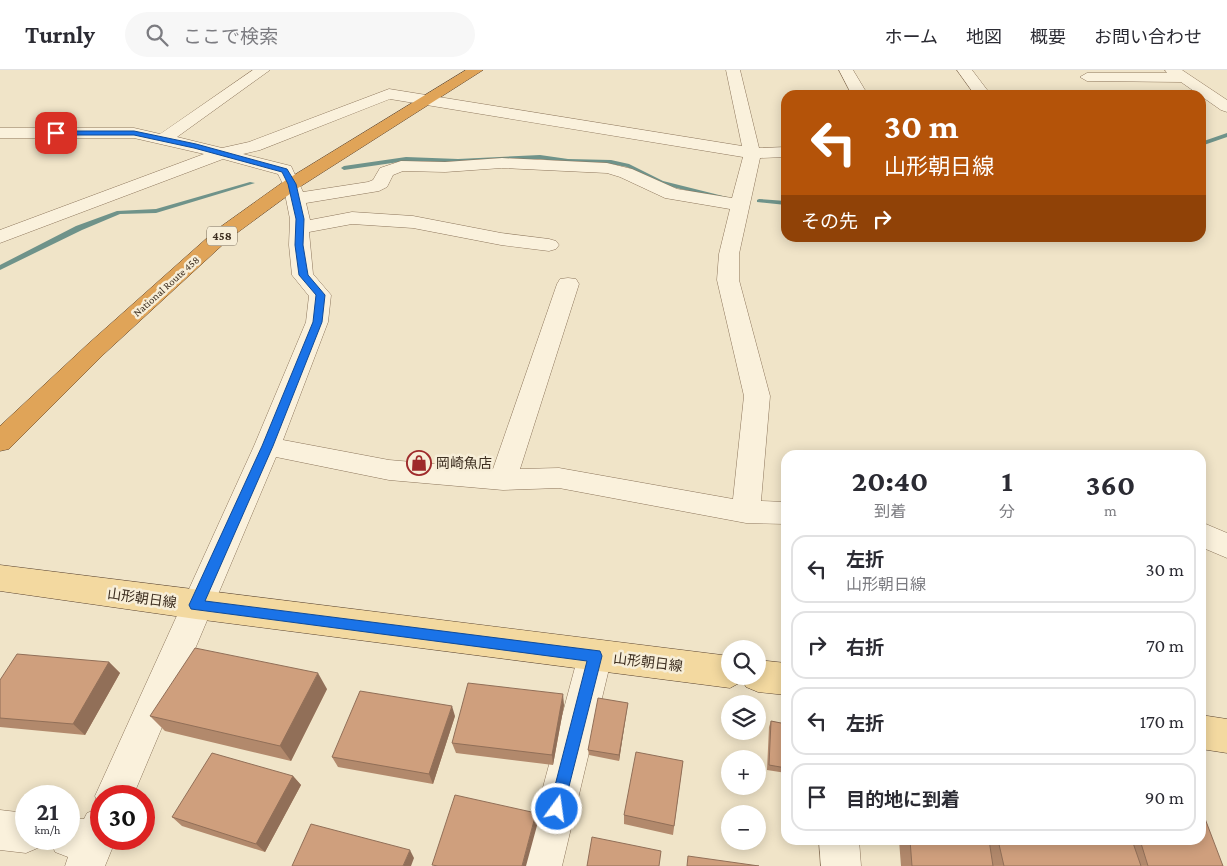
<!DOCTYPE html>
<html lang="ja">
<head>
<meta charset="utf-8">
<style>
  :root { --surface:#fff; --page:#f7f7f7; --text:#2b2b33; --muted:#7c7c81; --line:#e1e1e2 }
  body { margin:0; font-family:"Crimson Pro","Noto Sans JP",serif; background:var(--page); color:var(--text); height:100vh; display:flex; flex-direction:column; font-size:19px; white-space:nowrap }
  * { box-sizing:border-box; margin:0 }
  p { font-size:16px; color:var(--muted) }
  .icon { flex:none; width:28px; height:28px; fill:none; stroke:currentColor; stroke-width:2; stroke-linecap:round; stroke-linejoin:round }
  .map { position:relative; flex:1; overflow:hidden }
  .sheet { position:absolute; left:781px; top:380px; width:425px; height:395px; display:flex; flex-direction:column; background:var(--surface); border-radius:15px; box-shadow:0 2px 12px #0003 }
  .sheet>* { flex:none }
  .guide { position:absolute; left:781px; top:20px; width:425px; height:152px; border-radius:15px; box-shadow:0 2px 12px #0003; background:#b45309; color:#fff; overflow:hidden }
  .controls { position:absolute; left:721px; top:570px; display:grid; gap:10px }
  .controls a { display:grid; place-items:center; width:45px; height:45px; border-radius:50%; background:var(--surface); box-shadow:0 2px 12px #0003; font-size:25px }
  .speed { position:absolute; left:15px; top:715px; display:flex; gap:10px; font-size:25px; font-weight:700; text-align:center }
  .speed>* { display:grid; place-content:center; width:65px; height:65px; border-radius:50%; background:var(--surface); box-shadow:0 2px 12px #0003; line-height:1 }
  .speed small { font-size:12px; font-weight:400 }
  .speed .limit { border:8px solid #d22; background:#fff; color:#111 }
  .pin { position:absolute; display:grid; place-items:center; width:42px; height:42px; color:#fff; margin:-21px; border-radius:10px; box-shadow:0 2px 8px #0006 }
  .me { position:absolute; width:55px; margin:-28px; rotate:14deg; stroke-linejoin:round; filter:drop-shadow(0 0 4px #0008) }
  .turn { display:flex; align-items:center; gap:18px; height:105px; padding:0 20px; font-size:22px }
  .turn .icon { width:65px; height:65px; stroke-width:2.5 }
  .turn b { display:block; font-size:35px; line-height:42px }
  .then { display:flex; align-items:center; height:48px; padding:0 20px; background:#0003; gap:10px; font-size:19px }
  .eta { display:flex; justify-content:space-evenly; align-items:center; height:85px; text-align:center }
  .eta b { font-size:30px; font-weight:700; line-height:35px }
  ul { padding:0; list-style:none }
  li { display:flex; align-items:center; gap:15px; height:68px; margin:0 10px 8px; padding:0 10px; border:2px solid var(--line); border-radius:15px }
  li div { flex:1 }
  li b { display:block; font-size:19px }
  li em { font-style:normal }
  header { display:flex; align-items:center; gap:30px; box-sizing:border-box; height:70px; padding:0 25px; background:var(--surface); border-bottom:1px solid var(--line) }
  header strong { font-size:24px }
  nav { display:flex; gap:28px; margin-inline-start:auto; font-size:18px }
  .search { width:350px; height:45px; background:var(--page); display:flex; align-items:center; gap:12px; box-sizing:border-box; padding:0 18px; border-radius:28px; color:var(--muted); font-size:19px }
  .map>svg:first-child { display:block }
  .lines { fill:none; stroke-linecap:round; stroke-linejoin:round }
  .stream { fill:#6f938a; fill-rule:evenodd }
  .minor-casing { stroke:#8d765c; stroke-width:1 }
  .major-casing { stroke:#5b4430; stroke-width:1 }
  .highway-casing { stroke:#5b4430; stroke-width:1 }
  .minor { fill:#faf1dc; fill-rule:evenodd }
  .major { fill:#f3d9a0; fill-rule:evenodd }
  .highway { fill:#e0a458; fill-rule:evenodd }
  .wall { fill:#b2896c }
  .shaded-wall { fill:#916f58 }
  .building { fill:#cf9f7d; stroke:#916f58 }
  .route { fill:#1a73e8; stroke:#114b97 }
  .labels { text-anchor:middle; dominant-baseline:central; stroke-width:5; stroke-linejoin:round; paint-order:stroke }
  .far-street-label { font-size:11px; fill:#3d2e20; stroke:#f7eed8 }
  .shield { fill:#f7eed8; stroke:#756857; stroke-width:1 }
  .shield-label { font-size:12px; font-weight:bold; fill:#3d2e20 }
  .poi-label { font-size:14px; fill:#3d2e20; stroke:#f7eed8; text-anchor:start }
  .street-label { font-size:14px; fill:#3d2e20; stroke:#f7eed8 }
</style>
</head>
<body>
<header>
<strong>Turnly</strong>
<div class="search"><svg class="icon" aria-label="search" viewBox="0 0 24 24"><circle cx="10" cy="10" r="6"/><path d="M15 15l6 6"/></svg>ここで検索</div>
<nav><a>ホーム</a><a>地図</a><a>概要</a><a>お問い合わせ</a></nav>
</header>
<div class="map">
<svg width="1227" height="796" viewBox="0 0 1227 796">
  <rect width="100%" height="100%" fill="#f0e4c8"/>
  <g class="lines">
    <path class="stream" d="M1227,63V67L1201,76V72Z
      M540,85L568,89L611,90L629,94L663,111L731,128L728,130L659,114L627,97L611,94L568,93L540,89L458,93L406,91L344,100L341,98L344,96L406,87L458,89Z
      M250,112L255,113L156,143L120,144L82,160L0,200V195L76,156L117,141L156,139Z
      M759,129L786,131V135L757,132V130Z"/>
    <defs>
      <path id="minor" d="M253,0H270L177,67L222,78L249,72L389,19L742,76L726,0H740L759,78L786,77V87L760,88L739,184V210L770,326L761,431L786,432V454L746,453L559,418L503,420L389,410L276,387L133,726H101V769H116L105,796H65L68,787L55,782L50,769H69V748L84,749L87,743L100,738L95,726L254,376L306,252L309,226L292,205L289,175L290,149L283,114L278,104L223,89L0,173V160L204,84L134,68H0V58H134L160,64ZM390,29L743,87L732,128L677,119L632,99L607,93L502,88L445,92L401,91L380,98L373,110L368,112L303,122L291,96L243,84L260,80ZM502,98L607,103L620,107L665,128L730,139L719,184L717,210L744,326L733,429L559,398L520,399L579,214L576,209L568,208L560,209L557,214L493,399L389,390L283,370L328,252L331,225L313,204L309,162L352,154L413,158L501,175L549,181L556,179L559,175L556,171L549,169L501,163L413,146L352,142L310,150L306,133L379,121L387,117L393,105L403,101L445,102Z
        M839,0H853L868,25H852Z
        M957,0H972L991,25H975Z
        M1165,0H1182L1227,30V42L1221,40L1181,12L1087,11L1080,7L1087,3H1167Z
        M1201,452L1227,463V488L1201,477Z
        M595,571L607,575L612,586L562,796H522L578,586L583,575Z
        M0,740L26,743V769H43L40,777L26,783L0,780Z
        M819,770H859L861,796H821Z"/>
      <path id="major" d="M0,495L730,586V606H758V590L786,593V625L758,622L746,617L743,611L730,618L196,549L0,521Z
        M1201,645L1227,649V683L1201,679Z"/>
      <path id="highway" d="M466,0H483L298,118L230,168L104,284L9,379L0,381V356L88,274L216,160L286,110Z"/>
    </defs>
    <use href="#minor" class="minor-casing"/>
    <use href="#major" class="major-casing"/>
    <use href="#highway" class="highway-casing"/>
    <use href="#minor" class="minor"/>
    <use href="#major" class="major"/>
    <use href="#highway" class="highway"/>
  </g>
  <path class="wall" d="M109,592L120,603L85,665L0,657V610Z
    M327,619L291,691L165,661L150,646Z
    M628,633L627,639L619,691L589,685L588,680Z
    M564,635L553,695L456,683L452,673Z
    M455,646L433,714L338,697L332,687Z
    M771,651L786,654V703L767,700L769,657Z
    M683,691L673,765L624,754V745Z
    M293,706L301,715L265,782L182,756L172,747Z
    M899,770H989V776L996,770H1201L1223,796H901Z"/>
  <path class="shaded-wall" d="M109,592L120,603L85,665L73,654Z
    M318,603L327,619L291,691L280,676Z
    M563,624L564,635L553,695L552,685Z
    M628,633L627,639L619,691V685Z
    M452,636L455,646L433,714L429,704Z
    M293,706L301,715L265,782L256,774Z
    M536,743L538,752L526,796H522Z
    M410,780L414,788L411,796H403Z"/>
  <path class="building" d="M195,578L318,603L280,676L150,646Z
    M17,584L109,592L73,654L0,648V610Z
    M468,613L563,624L552,685L452,673Z
    M360,621L452,636L429,704L332,687Z
    M598,628L628,633L619,685L588,680Z
    M771,651L786,654V698L769,695Z
    M636,682L683,691L674,756L624,745Z
    M212,683L293,706L256,774L172,747Z
    M455,725L536,743L522,796H438L432,795Z
    M1201,746H1204L1223,796H1148L1140,770H1201Z
    M311,754L410,780L403,796H292Z
    M592,767L661,781L659,796H587Z
    M910,770H989L993,796H912Z
    M998,770H1013L1025,771V770H1132L1141,796H1004Z
    M688,786L759,796H687Z"/>
  <path class="route" d="M56,61H134L196,74L287,99L296,114L304,149L303,175L308,205L325,225L322,252L273,376L205,531L600,581L602,586L562,744L557,747L551,744L549,739L587,591L191,539L189,535L262,376L313,252L316,225L299,205L295,175L296,149L288,114L282,102L194,78L134,65H53Z"/>
  <defs>
    <symbol id="shop-ring" viewBox="-11 -11 22 22"><circle r="9.5" fill="#f7eed8" stroke="#9e2a2b" stroke-width="1.5"/><path d="M-5-2.5h2.3a2.7 3.5 0 0 1 5.4 0H5L5.5 6h-11ZM-1.5-2.5h3a1.5 2.3 0 0 0-3 0Z" fill="#9e2a2b"/></symbol>
  </defs>
  <g fill-rule="evenodd">
    <use href="#shop-ring" x="405" y="379" width="28" height="28"/>
  </g>
  <g class="labels">
    <g class="far-street-label">
      <text transform="translate(166 216) rotate(-42)">National Route 458</text>
    </g>
    <rect class="shield" x="207" y="156.5" width="30" height="19" rx="4"/>
    <g class="shield-label">
      <text x="222" y="166">458</text>
    </g>
    <g class="poi-label">
      <text x="436" y="393">岡崎魚店</text>
    </g>
    <g class="street-label">
      <text transform="translate(142 528) rotate(8)">山形朝日線</text>
      <text transform="translate(648 592) rotate(7)">山形朝日線</text>
    </g>
  </g>
</svg>
<div class="controls">
<a><svg class="icon" aria-label="search" viewBox="0 0 24 24"><circle cx="10" cy="10" r="6"/><path d="M15 15l6 6"/></svg></a>
<a><svg class="icon" aria-label="layers" viewBox="0 0 24 24"><path d="M12 4l9 5-9 5-9-5zM3 14l9 5 9-5"/></svg></a>
<a>+</a>
<a>−</a>
</div>
<div class="speed"><div>21<small>km/h</small></div><div class="limit">30</div></div>
<div class="pin" style="left:56px;top:63px;background:#d93025"><svg class="icon" aria-label="arrive" viewBox="0 0 24 24"><path d="M6 21V4h12l-3 4 3 4H6"/></svg></div>
<svg class="me" style="left:557px;top:739px" viewBox="-20 -20 40 40"><circle r="17" fill="#1a73e8" stroke="#fff" stroke-width="3"/><path d="M0-11L8 9 0 5-8 9z" fill="#fff"/></svg>
<div class="guide">
<div class="turn"><svg class="icon" aria-label="left" viewBox="0 0 24 24"><path d="M17 20v-9H6M10 6l-5 5 5 5"/></svg><div><b>30 m</b>山形朝日線</div></div>
<div class="then">その先<svg class="icon" aria-label="right" viewBox="0 0 24 24"><path d="M7 20v-9h11M14 6l5 5-5 5"/></svg></div>
</div>
<section class="sheet">
<div class="eta">
<div><b>20:40</b><p>到着</p></div>
<div><b>1</b><p>分</p></div>
<div><b>360</b><p>m</p></div>
</div>
<ul>
<li><svg class="icon" aria-label="left" viewBox="0 0 24 24"><path d="M17 20v-9H6M10 6l-5 5 5 5"/></svg><div><b>左折</b><p>山形朝日線</p></div><em>30 m</em></li>
<li><svg class="icon" aria-label="right" viewBox="0 0 24 24"><path d="M7 20v-9h11M14 6l5 5-5 5"/></svg><div><b>右折</b></div><em>70 m</em></li>
<li><svg class="icon" aria-label="left" viewBox="0 0 24 24"><path d="M17 20v-9H6M10 6l-5 5 5 5"/></svg><div><b>左折</b></div><em>170 m</em></li>
<li><svg class="icon" aria-label="arrive" viewBox="0 0 24 24"><path d="M6 21V4h12l-3 4 3 4H6"/></svg><div><b>目的地に到着</b></div><em>90 m</em></li>
</ul>
</section>
</div>
</body>
</html>
